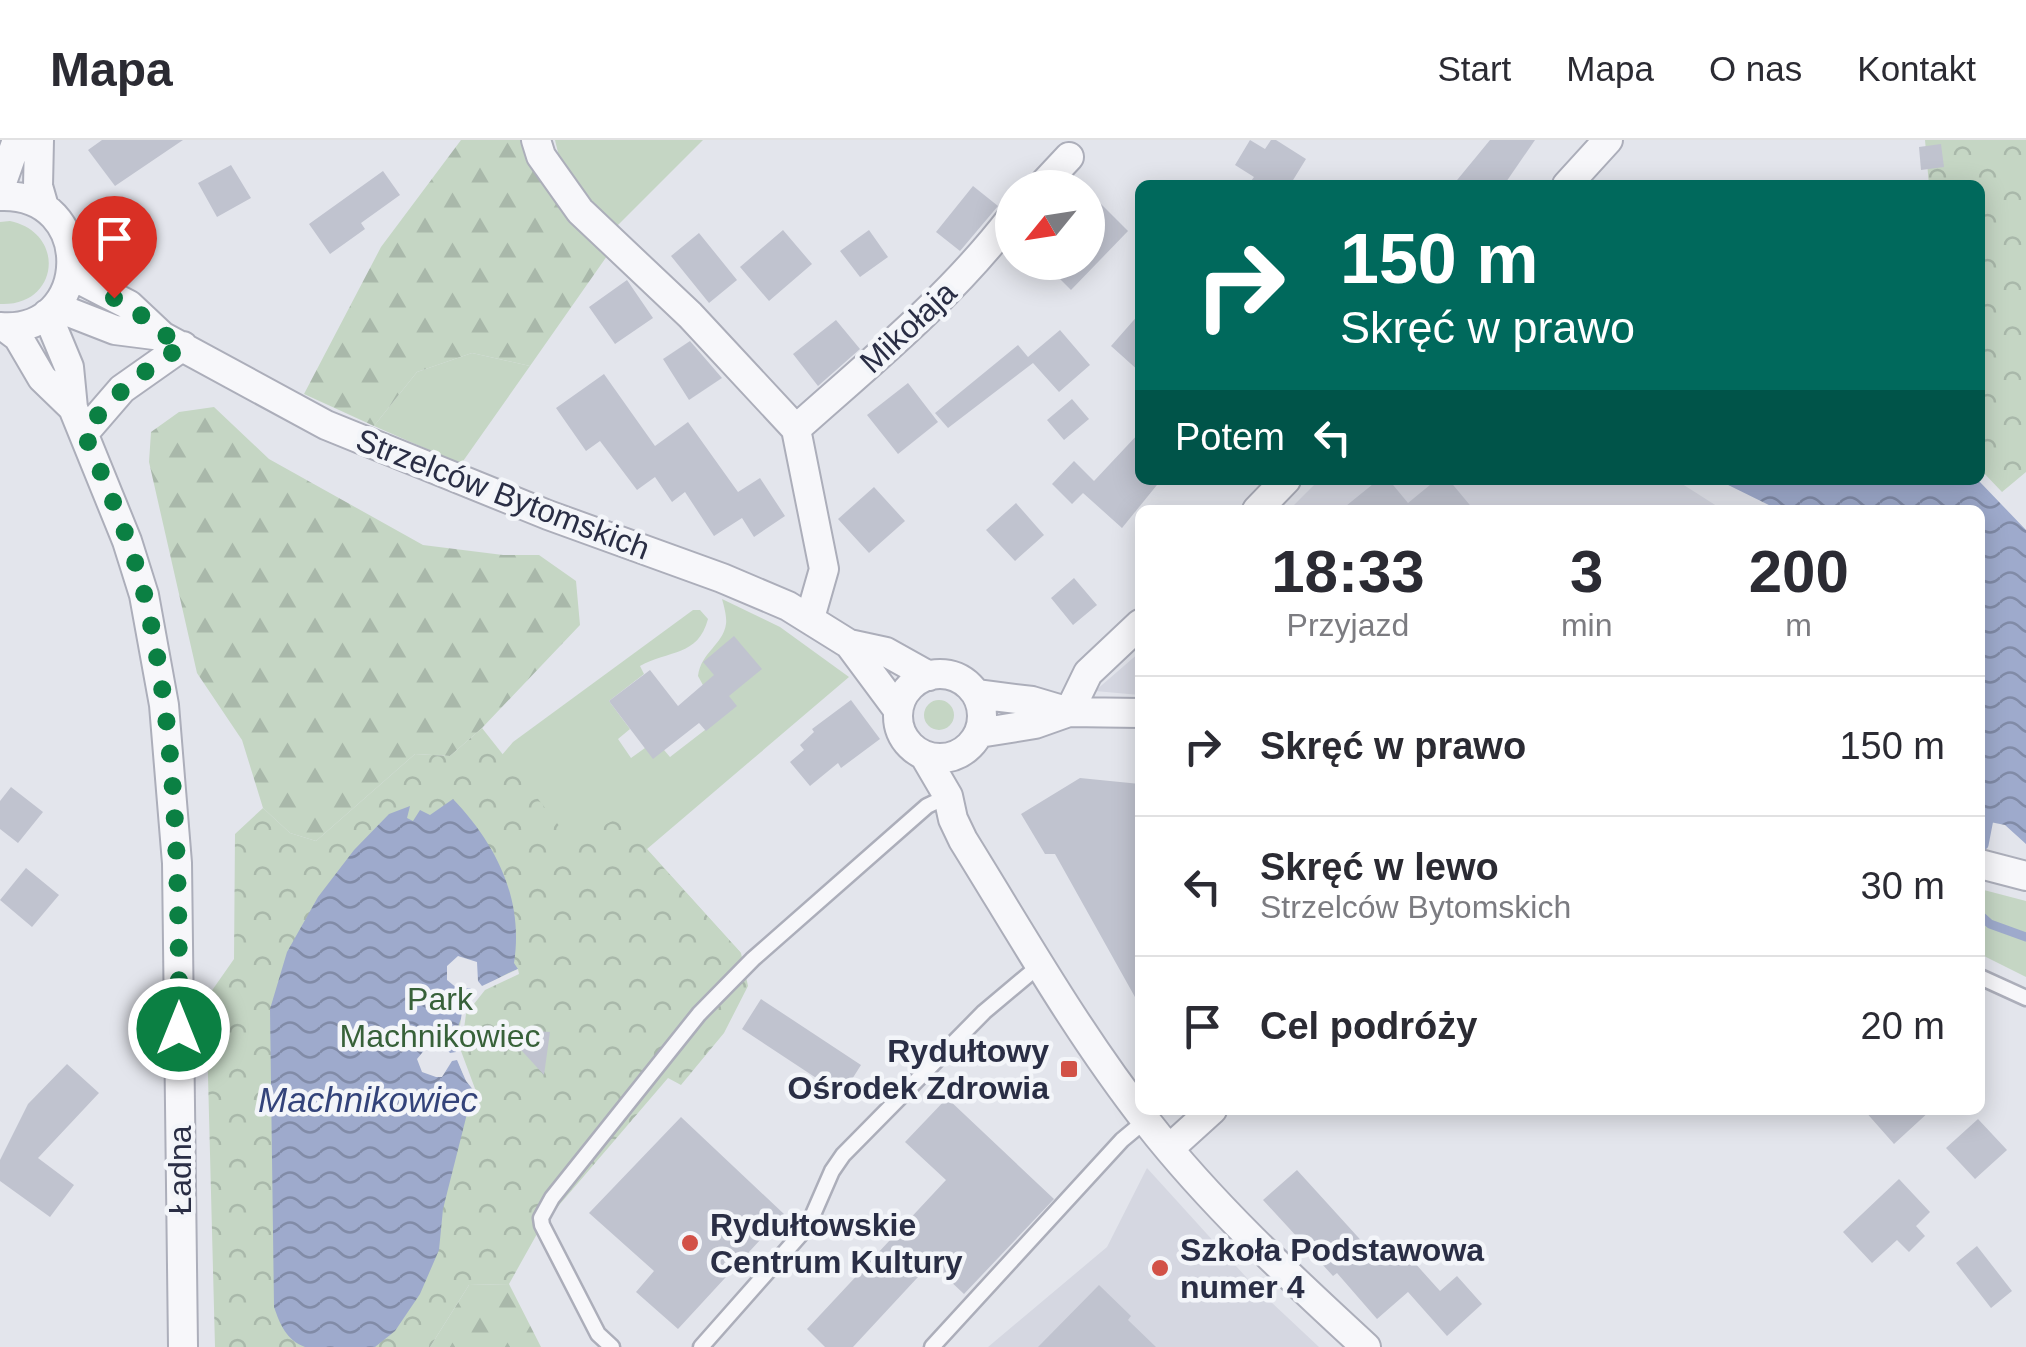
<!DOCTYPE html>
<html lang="pl">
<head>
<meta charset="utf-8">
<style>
  :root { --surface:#fff; --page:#f2f2f3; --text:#2b2b33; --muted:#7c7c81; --line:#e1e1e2 }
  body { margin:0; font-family:Helvetica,sans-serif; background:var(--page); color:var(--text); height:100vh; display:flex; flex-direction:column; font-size:38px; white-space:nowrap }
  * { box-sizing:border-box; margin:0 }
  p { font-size:32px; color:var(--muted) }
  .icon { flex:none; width:55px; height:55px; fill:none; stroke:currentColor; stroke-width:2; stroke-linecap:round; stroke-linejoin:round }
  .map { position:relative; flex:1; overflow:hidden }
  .panel { position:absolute; left:1135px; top:365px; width:850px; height:610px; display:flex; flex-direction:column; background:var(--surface); border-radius:15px; box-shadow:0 5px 25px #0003 }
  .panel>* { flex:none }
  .top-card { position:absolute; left:1135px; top:40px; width:850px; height:305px; border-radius:15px; box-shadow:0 5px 25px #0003; background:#00695c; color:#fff; overflow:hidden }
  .needle { width:65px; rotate:240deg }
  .tools { position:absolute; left:995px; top:30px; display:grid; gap:20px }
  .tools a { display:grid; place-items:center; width:110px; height:110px; border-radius:50%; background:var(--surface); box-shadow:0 5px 25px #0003; font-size:50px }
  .pin { position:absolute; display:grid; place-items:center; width:85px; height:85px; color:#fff; margin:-102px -42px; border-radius:50% 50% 50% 0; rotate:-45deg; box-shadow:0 0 10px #0007 }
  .pin .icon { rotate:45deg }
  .me { position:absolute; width:110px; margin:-55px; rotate:0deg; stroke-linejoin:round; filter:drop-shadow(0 0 8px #0008) }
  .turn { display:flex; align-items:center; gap:35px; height:210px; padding:0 40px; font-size:45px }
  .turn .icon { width:130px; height:130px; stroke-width:2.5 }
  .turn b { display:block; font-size:70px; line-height:85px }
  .then { display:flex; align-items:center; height:95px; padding:0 40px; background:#0003; gap:20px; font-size:38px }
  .eta { display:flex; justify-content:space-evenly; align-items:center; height:170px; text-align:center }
  .eta b { font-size:60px; font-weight:600; line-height:70px }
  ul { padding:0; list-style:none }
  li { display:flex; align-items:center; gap:30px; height:140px; padding:0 40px; border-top:2px solid var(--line) }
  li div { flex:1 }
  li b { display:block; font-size:38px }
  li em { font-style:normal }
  header { display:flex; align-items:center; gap:60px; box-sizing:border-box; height:140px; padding:0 50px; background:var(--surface); border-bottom:2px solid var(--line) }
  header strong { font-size:48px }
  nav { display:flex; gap:55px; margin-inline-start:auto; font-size:35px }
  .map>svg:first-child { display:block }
  .built { fill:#d5d7e1 }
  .green { fill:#c5d6c4 }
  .forest { fill:url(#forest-firs) }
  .park { fill:url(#park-crowns) }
  .water { fill:url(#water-waves) }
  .pier { fill:#e3e5ec }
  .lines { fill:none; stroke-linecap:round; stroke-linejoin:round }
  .stream { stroke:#9eaacc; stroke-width:9 }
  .building { fill:#c0c3cf }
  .lane-casing { stroke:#acaeba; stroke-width:19 }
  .street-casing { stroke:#acaeba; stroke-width:32 }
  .lane { stroke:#f7f7fa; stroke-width:14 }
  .street { stroke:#f7f7fa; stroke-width:28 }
  .route { stroke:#0b8043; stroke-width:18; stroke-dasharray:0 32.4 }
  .poi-dot { fill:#d25147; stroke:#f3f5f9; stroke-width:4 }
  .labels { text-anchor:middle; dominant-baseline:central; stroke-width:9; stroke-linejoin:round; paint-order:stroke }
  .street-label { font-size:32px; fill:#2a2e45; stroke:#f3f5f9 }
  .park-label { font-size:32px; fill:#376139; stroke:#f3f5f9 }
  .poi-label { font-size:32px; font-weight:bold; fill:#2a2e45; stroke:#f3f5f9; text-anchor:start }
  .water-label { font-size:35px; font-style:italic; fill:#33437a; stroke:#f3f5f9 }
</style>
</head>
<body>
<header>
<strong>Mapa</strong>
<nav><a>Start</a><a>Mapa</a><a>O nas</a><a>Kontakt</a></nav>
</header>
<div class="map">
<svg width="2026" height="1207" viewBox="0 0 2026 1207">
  <defs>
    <pattern id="forest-firs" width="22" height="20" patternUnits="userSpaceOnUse" patternTransform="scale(2.5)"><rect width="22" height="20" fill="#c5d6c4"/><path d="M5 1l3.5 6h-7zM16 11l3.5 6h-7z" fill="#a9b8aa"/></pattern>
    <pattern id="park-crowns" width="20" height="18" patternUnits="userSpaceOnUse" patternTransform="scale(2.5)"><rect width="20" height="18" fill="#c5d6c4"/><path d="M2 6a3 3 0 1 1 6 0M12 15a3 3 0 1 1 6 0" fill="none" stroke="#a9b8aa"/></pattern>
    <pattern id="water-waves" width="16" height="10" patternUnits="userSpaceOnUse" patternTransform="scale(2.5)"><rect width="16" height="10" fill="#9eaacc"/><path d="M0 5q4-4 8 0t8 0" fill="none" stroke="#818ba7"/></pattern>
  </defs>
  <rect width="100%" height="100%" fill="#e3e5ec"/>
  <path class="built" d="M1319,340H1676L1723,370H1289Z
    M1140,512V555L1095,551Z
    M1147,1028L1256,1148L1319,1207H988L1107,1107Z"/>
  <path class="green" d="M555,0H703L616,87L563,33Z
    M10,81C67,93 59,167 0,164V82Z
    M472,213L530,226L461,324L374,286L417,232Z
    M722,459L780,487L849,537L647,709L741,813L473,649L513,602L693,470H700L708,479C698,517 668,510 640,526L644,534L609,561L630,589L618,599L631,618L645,608L664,610L670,617L736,566L704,547L698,536C701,512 723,505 726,484C727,477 724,466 722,459Z
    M924 575a15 15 0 1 1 30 0a15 15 0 1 1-30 0Z
    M1980,749L2026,761V837L1980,814Z"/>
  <path class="forest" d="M461,0H527L606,105L607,116L530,226L472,213L417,232L374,286L304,254L381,107Z
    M214,267L269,319L423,405L503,415H539L576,441L580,485L482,588L450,616L415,614L316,701L290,693L263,668L242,600L197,533L149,322L151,292L179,272Z
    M509,1144L541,1207H430L469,1145Z"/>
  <path class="park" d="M1925,0H2026V332L2002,352L1980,329V45H1929Z
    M482,588L572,702L618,678L741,813L748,846L724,893L681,945L668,938L542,1085L509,1144L469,1145L430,1207H215L206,859L234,819L235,694L263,668L290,693L316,701L415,614L450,616Z"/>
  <path class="water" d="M1718,340H1978L2026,390V704L2005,685L1980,680V370H1779Z
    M453,659C496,704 524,759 514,823L518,829C465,849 435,899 473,950L443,1069L439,1110L420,1154L395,1191L375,1207H305C286,1200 280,1184 274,1167L270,869L287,812L318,757L354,710L389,674L410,666L407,678L413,681L420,670L430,675Z"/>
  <path class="pier" d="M458,816L477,822L478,841L482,846L518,829L519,834L485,850L466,874L461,911L477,954L466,941L457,920L452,921L442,937H436L422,932L417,919L431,902L444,906L450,913L456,912L462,872L475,853L470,848L458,849L447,840V826Z"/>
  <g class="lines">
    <path class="stream" d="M1984,705L1990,674
      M1980,775L1990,784L2026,797"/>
  </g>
  <path class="building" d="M102,0H183L115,46L88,10Z
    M1250,0L1265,9L1271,0H1276L1306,19L1290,45H1248L1254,37L1235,25Z
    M1490,0H1535L1504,45H1453Z
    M1941,4L1944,27L1921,30L1919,7Z
    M231,25L251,58L217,77L198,43Z
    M383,31L400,55L361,83L365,89L330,114L309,84Z
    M973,46L998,66L960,111L936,92Z
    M1088,51L1128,91L1071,150L1043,122H1088Z
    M783,90L812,124L769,161L740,127Z
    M869,90L888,117L860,137L840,111Z
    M699,93L737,140L709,163L671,116Z
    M627,140L653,178L615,204L589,167Z
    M1140,173V232L1111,206Z
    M836,180L860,209L818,246L793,214Z
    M1060,190L1090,225L1059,252L1033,223L948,288L935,273L1018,205L1028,217Z
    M690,201L722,238L689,260L663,219Z
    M604,234L655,306L688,282L738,352L760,338L785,376L754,397L742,378L714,396L685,352L672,362L655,337L637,350L600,301L586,311L556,268Z
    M908,243L938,282L898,314L867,275Z
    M1072,259L1089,279L1064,300L1047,280Z
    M1140,292V340H1161L1122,388L1083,353L1085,351L1072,364L1052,344L1074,321L1094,341Z
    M1378,340H1389L1408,363L1436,340H1449L1474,370H1341Z
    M874,347L905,381L869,413L838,379Z
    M1016,363L1044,395L1015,421L986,390Z
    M1074,438L1097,465L1073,485L1051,458Z
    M734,496L762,529L729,556L737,566L706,591L699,583L653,619L609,561L650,530L678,566L714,535L703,522Z
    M851,560L880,599L841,628L838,623L810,646L790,622L804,610L800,605L814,592L812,589Z
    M1080,638L1140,644V866L1055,714H1045L1021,674Z
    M11,647L43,672L18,703L0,689V661Z
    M26,728L59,755L32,787L0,760Z
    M761,859L861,925L842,955L742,889Z
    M536,891L550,892L544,935L512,900Z
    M67,924L99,953L38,1018L74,1045L50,1077L0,1041V1020L28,964Z
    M947,958L1054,1059L964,1154L931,1123L853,1207H825L807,1189L946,1040L905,1002Z
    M1864,970H1931L1894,1004Z
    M681,977L784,1074L678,1189L636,1152L654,1131L589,1073Z
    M1978,979L2007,1010L1975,1039L1946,1008Z
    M1297,1030L1377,1118L1395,1101L1440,1151L1457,1136L1482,1164L1447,1196L1408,1152L1377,1179L1337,1133L1333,1136L1263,1060Z
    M1899,1039L1930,1072L1916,1086L1925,1096L1909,1112L1897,1100L1872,1123L1843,1092Z
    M1977,1106L2012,1151L1991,1168L1956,1123Z
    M1099,1145L1131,1176L1128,1180L1156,1207H1038Z"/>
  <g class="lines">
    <defs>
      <path id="lane" d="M1980,837L2026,858
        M612,1207L598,1194L542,1085L541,1078L552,1058L699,874L753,819L927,666L948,656
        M701,1207L808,1086L832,1031L843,1015L984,872L1040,825
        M932,1207L1122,1000L1146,980"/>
      <path id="street" d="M39,0L38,46L44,67
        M536,0L541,16L580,71L690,175L796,289L824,429L810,478
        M1567,45L1608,0
        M0,48L17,0
        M1040,48L1069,17
        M0,56C97,52 93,195 0,187
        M71,135L129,165L162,196L326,285L548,375L722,438L788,466L849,504L886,512L929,536
        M56,167L115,190L162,196
        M47,174L69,227L73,268L127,401L144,455L164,565L177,723L183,1207
        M6,188L18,197L42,238L73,268
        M796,289C871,222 951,157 1012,77
        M84,293L122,249L183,206
        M1257,370L1286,340
        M849,504L898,570
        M898 576a42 42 0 1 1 84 0a42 42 0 1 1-84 0Z
        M976,554L1032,561L1069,572L1140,573
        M1069,572L1088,533L1140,484
        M979,593L1035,584L1069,572
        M924,615L948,656L953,679L963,700C1022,795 1078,894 1147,982C1211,1064 1290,1137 1366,1207
        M1980,724L2026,736
        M1169,1009L1212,970"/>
    </defs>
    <use href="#lane" class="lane-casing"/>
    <use href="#street" class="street-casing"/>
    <use href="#lane" class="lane"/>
    <use href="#street" class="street"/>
  </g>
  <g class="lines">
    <path class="route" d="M114,158C140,169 157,193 183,206C144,230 111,256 84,293C107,346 131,401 145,457C178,598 179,745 179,889"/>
  </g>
  <g class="poi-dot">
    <rect x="1059" y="919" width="20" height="20" rx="5"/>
    <circle cx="690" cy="1103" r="10"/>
    <circle cx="1160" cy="1128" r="10"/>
  </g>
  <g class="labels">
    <g class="street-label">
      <text transform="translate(908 187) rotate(-43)">Mikołaja</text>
      <text transform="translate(503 354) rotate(21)">Strzelców Bytomskich</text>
      <text transform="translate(180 1030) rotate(-90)">Ładna</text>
    </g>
    <g class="park-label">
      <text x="440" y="859">Park<tspan x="440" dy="37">Machnikowiec</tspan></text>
    </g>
    <g class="poi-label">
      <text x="1049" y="911" text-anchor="end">Rydułtowy<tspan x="1049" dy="37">Ośrodek Zdrowia</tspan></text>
      <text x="710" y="1085">Rydułtowskie<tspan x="710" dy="37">Centrum Kultury</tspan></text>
      <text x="1180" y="1110">Szkoła Podstawowa<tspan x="1180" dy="37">numer 4</tspan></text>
    </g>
    <g class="water-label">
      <text x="368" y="959">Machnikowiec</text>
    </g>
  </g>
</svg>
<div class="tools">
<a><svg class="needle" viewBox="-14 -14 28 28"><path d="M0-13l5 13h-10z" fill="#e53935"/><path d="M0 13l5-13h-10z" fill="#7c7c81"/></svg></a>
</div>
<div class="pin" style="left:114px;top:158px;background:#d93025"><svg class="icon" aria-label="arrive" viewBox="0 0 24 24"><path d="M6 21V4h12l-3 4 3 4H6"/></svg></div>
<svg class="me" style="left:179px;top:889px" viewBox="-20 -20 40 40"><circle r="17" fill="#0b8043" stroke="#fff" stroke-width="3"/><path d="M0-11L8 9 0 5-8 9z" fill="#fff"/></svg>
<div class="top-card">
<div class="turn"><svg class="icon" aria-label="right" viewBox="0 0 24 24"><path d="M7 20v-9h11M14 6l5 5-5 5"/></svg><div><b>150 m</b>Skręć w prawo</div></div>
<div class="then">Potem<svg class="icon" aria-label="left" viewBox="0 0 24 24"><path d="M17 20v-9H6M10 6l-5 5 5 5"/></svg></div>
</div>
<section class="panel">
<div class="eta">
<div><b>18:33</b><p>Przyjazd</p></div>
<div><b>3</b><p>min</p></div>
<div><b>200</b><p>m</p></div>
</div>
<ul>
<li><svg class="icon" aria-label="right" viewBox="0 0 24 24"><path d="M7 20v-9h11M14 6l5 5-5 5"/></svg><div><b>Skręć w prawo</b></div><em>150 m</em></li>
<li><svg class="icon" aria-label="left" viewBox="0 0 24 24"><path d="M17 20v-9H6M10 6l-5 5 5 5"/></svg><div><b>Skręć w lewo</b><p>Strzelców Bytomskich</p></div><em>30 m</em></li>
<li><svg class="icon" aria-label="arrive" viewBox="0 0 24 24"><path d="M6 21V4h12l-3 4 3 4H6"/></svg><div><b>Cel podróży</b></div><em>20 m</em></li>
</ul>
</section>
</div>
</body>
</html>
